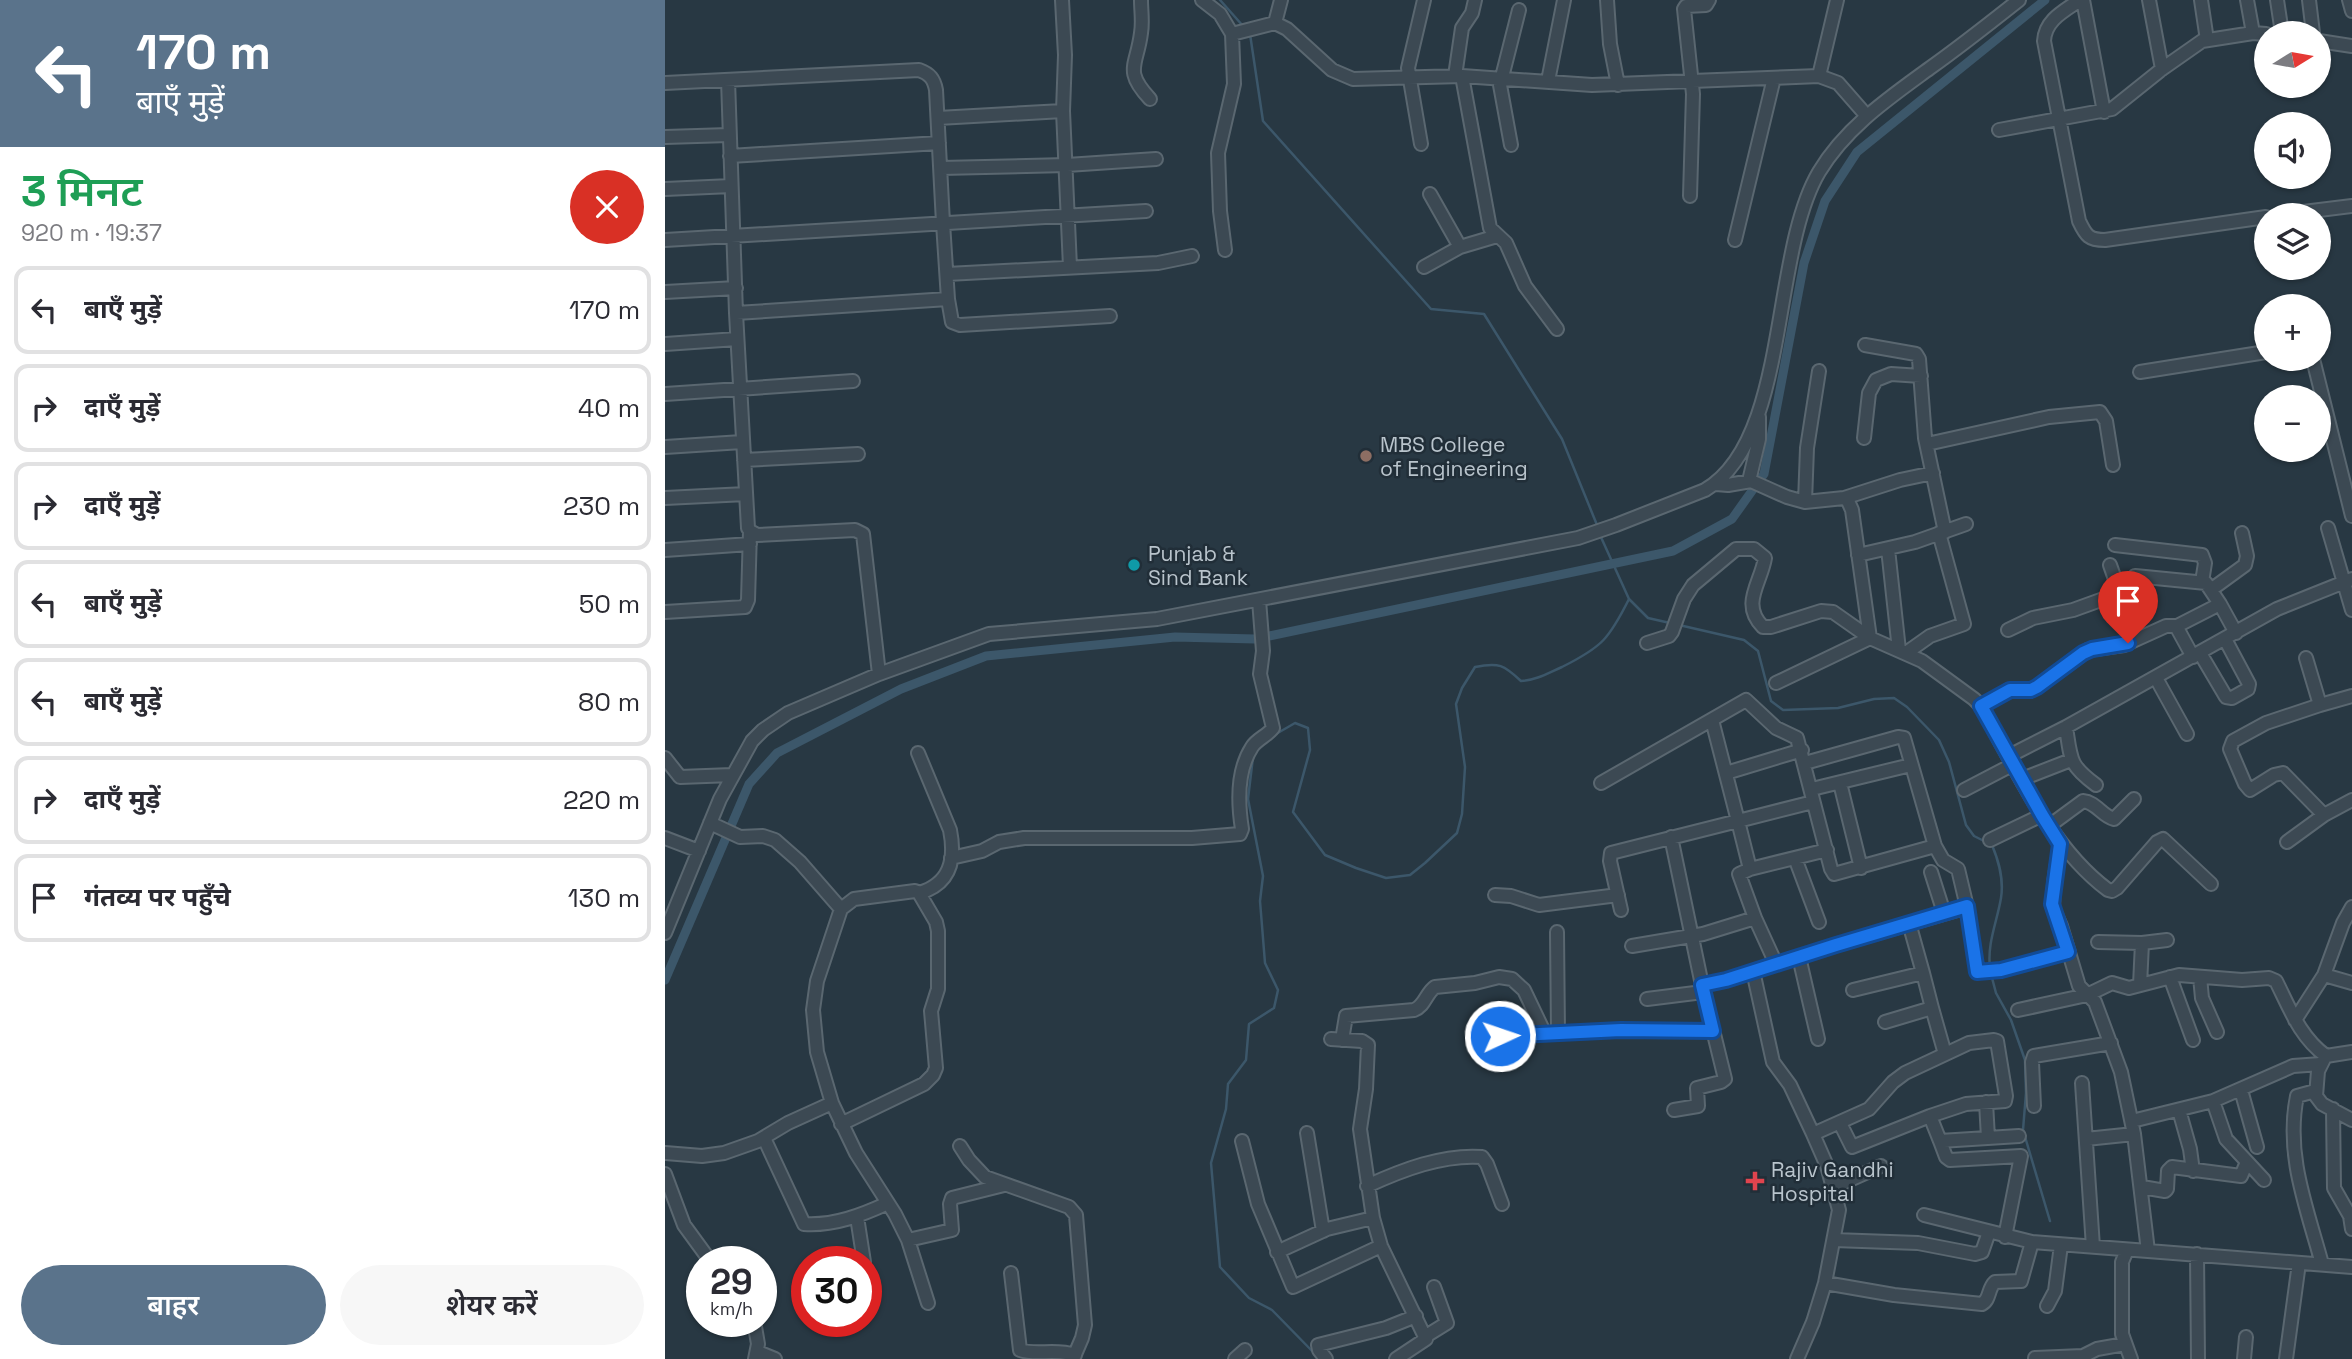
<!DOCTYPE html>
<html lang="hi">
<head>
<meta charset="utf-8">
<style>
  :root { --surface:#fff; --page:#f7f7f7; --text:#2b2b33; --muted:#7c7c81; --line:#e1e1e2; --accent:#5a738b }
  body { margin:0; font-family:"Space Grotesk","Noto Sans Devanagari",sans-serif; background:var(--page); color:var(--text); height:100vh; display:flex; flex-direction:column; font-size:26px; white-space:nowrap }
  * { box-sizing:border-box; margin:0 }
  p { font-size:23px; color:var(--muted) }
  .icon { flex:none; width:38px; height:38px; fill:none; stroke:currentColor; stroke-width:2; stroke-linecap:round; stroke-linejoin:round }
  .map { position:relative; flex:1; overflow:hidden }
  .panel { display:flex; flex-direction:column; background:var(--surface); width:665px }
  .panel>* { flex:none }
  .banner { background:#5a738b; color:#fff; overflow:hidden }
  .needle { width:46px; rotate:79deg }
  .controls { position:absolute; left:1589px; top:21px; display:grid; gap:14px }
  .controls a { display:grid; place-items:center; width:77px; height:77px; border-radius:50%; background:var(--surface); box-shadow:0 2px 5px #0004; font-size:35px }
  .speed { position:absolute; left:21px; top:1246px; display:flex; gap:14px; font-size:35px; font-weight:700; text-align:center }
  .speed>* { display:grid; place-content:center; width:91px; height:91px; border-radius:50%; background:var(--surface); box-shadow:0 2px 5px #0004; line-height:1 }
  .speed small { font-size:18px; font-weight:400 }
  .speed .limit { border:10px solid #d22; background:#fff; color:#111 }
  .pin { position:absolute; display:grid; place-items:center; width:60px; height:60px; color:#fff; margin:-72px -30px; border-radius:50% 50% 50% 0; rotate:-45deg; box-shadow:0 0 7px #0007 }
  .pin .icon { rotate:45deg }
  .me { position:absolute; width:77px; margin:-38px; rotate:87deg; stroke-linejoin:round; filter:drop-shadow(0 0 5px #0008) }
  .turn { display:flex; align-items:center; gap:24px; height:147px; padding:0 21px; font-size:32px }
  .turn .icon { width:91px; height:91px; stroke-width:2.5 }
  .turn b { display:block; font-size:49px; line-height:60px }
  .round { display:grid; place-items:center; flex:none; width:74px; height:74px; border-radius:37px; background:var(--page) }
  .head { display:flex; align-items:center; justify-content:space-between; height:119px; padding:0 21px }
  h1 { font-size:42px; font-weight:600; line-height:52px; color:#1e9e55 }
  .button { display:flex; gap:14px; margin-top:auto; padding:14px 21px }
  .button a { flex:1; height:80px; border-radius:42px; background:var(--accent); color:#fff; font-size:28px; font-weight:600; line-height:80px; text-align:center }
  .button a+a { background:var(--page); color:var(--text) }
  ul { padding:0; list-style:none }
  li { display:flex; align-items:center; gap:21px; height:88px; margin:0 14px 10px; padding:0 7px; border:4px solid var(--line); border-radius:14px }
  li div { flex:1 }
  li b { display:block; font-size:26px }
  li em { font-style:normal }
  main { display:flex; flex:1; min-height:0 }
  .map>svg:first-child { display:block }
  .lines { fill:none; stroke-linecap:round; stroke-linejoin:round }
  .stream { stroke:#3c576a; stroke-width:2.5 }
  .canal { stroke:#3c576a; stroke-width:9 }
  .minor-casing { stroke:#5a6770; stroke-width:16 }
  .minor { stroke:#3c4953; stroke-width:12 }
  .route-casing { stroke:#114b97; stroke-width:18 }
  .route { stroke:#1a73e8; stroke-width:12 }
  .education-dot { fill:#8d6e63; stroke:#212e38; stroke-width:2.5 }
  .culture-dot { fill:#0f9aa8; stroke:#212e38; stroke-width:2.5 }
  .health-dot { fill:#e0444e; stroke:#212e38; stroke-width:2.5 }
  .labels { text-anchor:middle; dominant-baseline:central; stroke-width:5; stroke-linejoin:round; paint-order:stroke }
  .poi-label { font-size:21px; fill:#b9c4cc; stroke:#212e38; text-anchor:start }
</style>
</head>
<body>
<main>
<section class="panel">
<div class="banner">
<div class="turn"><svg class="icon" aria-label="left" viewBox="0 0 24 24"><path d="M17 20v-9H6M10 6l-5 5 5 5"/></svg><div><b>170 m</b>बाएँ मुड़ें</div></div>
</div>
<div class="head"><div><h1>3 मिनट</h1><p>920 m · 19:37</p></div><a class="round" style="background:#d93025;color:#fff"><svg class="icon" aria-label="close" viewBox="0 0 24 24"><path d="M6 6l12 12M18 6L6 18"/></svg></a></div>
<ul>
<li><svg class="icon" aria-label="left" viewBox="0 0 24 24"><path d="M17 20v-9H6M10 6l-5 5 5 5"/></svg><div><b>बाएँ मुड़ें</b></div><em>170 m</em></li>
<li><svg class="icon" aria-label="right" viewBox="0 0 24 24"><path d="M7 20v-9h11M14 6l5 5-5 5"/></svg><div><b>दाएँ मुड़ें</b></div><em>40 m</em></li>
<li><svg class="icon" aria-label="right" viewBox="0 0 24 24"><path d="M7 20v-9h11M14 6l5 5-5 5"/></svg><div><b>दाएँ मुड़ें</b></div><em>230 m</em></li>
<li><svg class="icon" aria-label="left" viewBox="0 0 24 24"><path d="M17 20v-9H6M10 6l-5 5 5 5"/></svg><div><b>बाएँ मुड़ें</b></div><em>50 m</em></li>
<li><svg class="icon" aria-label="left" viewBox="0 0 24 24"><path d="M17 20v-9H6M10 6l-5 5 5 5"/></svg><div><b>बाएँ मुड़ें</b></div><em>80 m</em></li>
<li><svg class="icon" aria-label="right" viewBox="0 0 24 24"><path d="M7 20v-9h11M14 6l5 5-5 5"/></svg><div><b>दाएँ मुड़ें</b></div><em>220 m</em></li>
<li><svg class="icon" aria-label="arrive" viewBox="0 0 24 24"><path d="M6 21V4h12l-3 4 3 4H6"/></svg><div><b>गंतव्य पर पहुँचे</b></div><em>130 m</em></li>
</ul>
<div class="button"><a>बाहर</a><a>शेयर करें</a></div>
</section>
<div class="map">
<svg width="1687" height="1359" viewBox="0 0 1687 1359">
  <rect width="100%" height="100%" fill="#283843"/>
  <g class="lines">
    <path class="stream" d="M555,0L578,26
      M585,34L598,121L766,309L819,314L897,439L932,525
      M935,535L964,599L983,618L1005,623
      M1014,625L1079,640L1093,651L1106,701L1118,710L1173,708L1209,699L1229,698L1242,707L1274,740L1284,762L1301,825L1309,836L1321,842
      M611,734L630,723L643,728L645,750L628,812L660,855L691,868L721,878L745,875L760,863L792,833L797,814L800,767L791,704L797,688L810,667C834,662 839,665 856,681C872,680 883,673 897,667C937,647 944,639 964,599
      M588,757L583,799L598,876L595,901L600,963L613,990L609,1008L584,1024L581,1060L563,1084L561,1109L546,1163L555,1267L584,1298L607,1310L651,1355
      M1325,968C1322,943 1332,922 1336,898C1339,879 1334,862 1327,845
      M1326,974L1331,993L1346,1020L1360,1060L1361,1093L1358,1130L1385,1221"/>
    <path class="canal" d="M0,980L84,784L112,753L236,689L321,656L510,637L590,639L1008,551L1067,519L1099,474L1139,263L1160,201L1192,152L1380,0"/>
    <defs>
      <path id="minor" d="M397,0L400,55L398,111L405,267
        M476,0C476,11 478,22 476,33C472,66 458,70 485,99
        M537,0L555,14L567,34L610,23L622,29L667,70L688,79L797,76L927,85L1154,76L1173,83L1201,115
        M942,0L945,44L953,85
        M1415,0C1399,11 1380,20 1379,41L1414,221C1421,236 1424,240 1440,240L1601,217
        M1418,0L1439,112
        M1484,0L1497,69
        M1536,0L1542,40
        M1582,0L1588,33
        M1612,0L1617,33
        M1644,0L1648,33
        M1684,0L1687,11
        M610,23L616,0
        M1654,41L1687,46
        M790,76L797,28L807,13L810,0
        M797,76L825,228L841,243L860,286L892,329
        M1154,76L1172,0
        M63,80L71,313L83,528L85,531L92,535L190,530L198,534L214,674
        M883,81L899,0
        M0,83L254,70C265,74 269,79 271,90L278,223L283,299L287,322L295,325L445,316
        M273,118L398,111
        M1334,130L1447,109L1497,69L1537,41L1588,33L1601,34
        M0,137L64,135
        M756,144L743,68L759,0
        M846,145L835,85L854,10
        M65,156L274,143
        M276,168L402,165L491,159
        M0,189L66,186
        M765,194L795,247
        M1025,196L1028,94L1019,9L1021,6L1041,5L1044,0
        M1614,215L1687,206
        M0,240L481,211
        M1070,240L1109,78
        M560,250L555,211L553,153L569,84L567,34
        M759,267L795,247L832,236
        M282,274L493,263L527,256
        M0,292L71,288
        M71,313L283,299
        M0,344L72,339
        M1200,345L1251,354L1254,359L1260,438L1280,532
        M1648,359L1687,516
        M1475,372L1601,352
        M0,394L188,381
        M1199,438L1204,393L1211,380L1226,374L1256,376
        M1262,444L1384,417L1435,412L1441,421L1448,465
        M0,447L77,442
        M79,460L193,454
        M1084,481L1094,439V417
        M1051,484L1063,485L1086,481L1122,497L1140,502L1179,498L1183,501L1187,510L1205,638L1111,683
        M0,498L81,494
        M1179,498L1235,480L1268,473
        M1140,502L1142,448L1154,371
        M1663,528L1687,610
        M1450,545L1537,555L1540,563L1537,582
        M1223,549L1234,650
        M0,550L85,544
        M1193,555L1250,542L1301,524
        M1445,565L1471,639
        M1470,576L1541,583L1555,604
        M1547,589L1580,565L1582,556L1577,533
        M0,612L80,607L83,600L85,531
        M1511,626L1528,657
        M1343,630L1368,618L1408,610L1455,593
        M982,643L1004,636L1007,632L1019,599L1028,585L1071,549H1089L1100,558C1096,583 1075,604 1098,627H1106L1156,611L1168,612L1205,638L1257,661L1309,699L1316,706C1351,769 1385,847 1443,890L1447,891L1452,888L1492,842L1498,839L1546,884
        M1241,653L1265,636L1299,624L1274,533
        M1535,653L1561,697L1567,698L1583,689L1584,684L1560,639
        M1641,658L1655,705L1687,696
        M1491,678L1522,734
        M1655,705L1601,723L1568,741L1565,749L1580,784L1585,790L1609,775L1618,773L1659,815
        M1316,706L1344,690H1366L1372,687L1423,650L1459,645L1501,626H1512L1555,604L1571,633
        M1401,727L1612,609L1687,579
        M253,753L285,830C291,860 285,884 254,893
        M1344,756L1401,727C1406,760 1404,765 1431,785
        M0,758L15,777L67,775
        M1140,763L1233,737L1239,738L1270,846
        M1061,773L1137,750
        M1357,779L1406,760
        M936,783L1081,700L1111,728L1132,738L1166,869L1169,874L1270,846L1278,860L1293,869L1302,907L1171,945L1061,980L1037,985
        M1175,783L1196,868
        M1147,789L1246,765
        M1299,790L1349,764
        M45,823L75,837L98,836L110,840L135,862L176,909
        M1384,826L1418,801C1431,802 1437,816 1449,819L1469,799
        M1006,837L1037,985L1060,1079L1056,1082L1032,1088L1033,1106L1009,1110
        M0,838L34,851
        M1325,840L1377,815
        M1622,842L1659,815L1687,800
        M1395,844L1389,883L1388,908L1396,926L1414,986L1430,1002L1456,1072L1469,1134L1483,1251L1687,1267
        M286,858L317,851L334,842L359,838H527L575,834L577,829C573,804 572,770 587,747C592,739 602,736 608,728L595,674L598,651L594,600
        M1130,858L1154,922
        M1085,869L1162,850
        M1266,872L1279,913
        M830,895L846,896L874,905L953,895
        M1302,907L1312,972L1336,970L1403,952
        M956,910L945,861L946,853L1073,821L1047,720
        M1090,918L1111,964
        M1244,923L1258,973
        M892,932L893,1033
        M0,933L55,799L87,741L98,730L123,713L214,674L324,634L492,619L913,538L951,525L1040,490C1125,440 1105,255 1154,172C1181,127 1224,98 1265,68C1296,46 1325,23 1354,0
        M1433,942L1477,943
        M967,946L1038,934L1090,918L1074,874L1085,869L1073,821L1148,802
        M1134,957L1153,1039
        M1088,971L1108,1062L1125,1085L1148,1134
        M1659,975L1687,983
        M1505,977L1528,1040
        M1535,977L1537,998L1552,1032
        M1475,985L1477,943L1502,940
        M1188,990L1258,973L1267,1008L1220,1022
        M982,999L1038,992
        M1267,1008L1280,1054
        M1353,1010L1422,995L1447,983L1464,988L1514,975L1577,980L1604,978L1611,981C1625,1009 1635,1037 1661,1056L1687,1052
        M1630,1020L1659,975L1678,923L1687,907
        M835,1036L955,1030L1048,1031
        M666,1039L697,1041L703,1045L701,1089L695,1129L708,1218L716,1246L761,1339L731,1359
        M677,1040L681,1016L749,1010C760,1006 761,993 770,987L810,983L834,977L847,979L859,990L880,1034
        M1659,1059L1653,1071L1651,1096L1657,1104L1687,1120
        M1417,1083L1428,1247
        M1576,1090L1592,1147
        M1650,1091L1632,1096C1620,1155 1642,1208 1657,1264
        M1548,1101L1561,1139L1599,1180
        M1321,1102L1323,1138
        M1369,1106L1367,1062L1369,1056L1446,1043
        M1668,1109L1669,1188L1685,1216L1687,1229
        M1514,1110L1525,1149L1528,1171
        M1467,1121L1548,1101L1628,1066L1656,1064
        M1175,1123L1187,1147L1265,1116
        M176,1124L259,1084L268,1075L271,1068L266,1011L273,989V931L271,922L254,893L250,891L189,899L176,909L152,981L148,1010L152,1052L167,1103L191,1153L230,1214L243,1240L263,1303
        M642,1133L658,1231
        M99,1138L139,1224C169,1226 197,1215 223,1203
        M1421,1139L1469,1134
        M577,1141L593,1204L628,1287L716,1246
        M1275,1141L1281,1157L1285,1160L1356,1156L1340,1237
        M295,1146L304,1160L320,1177L404,1207L411,1215L420,1325L417,1338L408,1359
        M0,1153L37,1156L59,1153L93,1141L123,1123L167,1103
        M0,1174L19,1225L46,1262
        M702,1186C737,1170 778,1154 817,1157L822,1164L837,1204
        M1169,1187L1216,1166
        M1477,1187L1500,1191L1502,1189L1503,1171L1507,1167L1576,1176L1582,1162
        M1259,1215L1367,1242
        M192,1217L199,1262
        M243,1240L287,1230L285,1204L287,1198L339,1185
        M1169,1240L1253,1243L1310,1254L1317,1252L1324,1232
        M1462,1250L1457,1262V1334L1466,1359
        M612,1252L662,1229L708,1218
        M1532,1254L1533,1359
        M201,1273L203,1285
        M346,1273L355,1350C372,1356 389,1348 410,1355
        M1160,1283L1229,1295L1317,1304C1325,1300 1323,1288 1330,1282L1356,1281L1367,1242L1483,1251
        M1382,1306L1390,1291L1396,1245
        M89,1321L93,1344L90,1359
        M761,1336L782,1323L769,1287
        M93,1352L110,1359
        M1370,1358L1418,1356L1432,1349L1460,1344
        M570,1359L580,1350
        M661,1359L654,1350L653,1345L721,1328L751,1316
        M1132,1359L1148,1322L1160,1283L1174,1210L1162,1166L1148,1134L1204,1109L1228,1082L1240,1073L1304,1043L1329,1040L1332,1041L1341,1096L1340,1101L1301,1104L1265,1116L1275,1141L1354,1136
        M1579,1359L1581,1337
        M1621,1359L1634,1263"/>
    </defs>
    <use href="#minor" class="minor-casing"/>
    <use href="#minor" class="minor"/>
  </g>
  <g class="lines">
    <defs>
      <path id="route" d="M835,1036L956,1030L1048,1031L1037,985L1061,980L1171,945L1302,906L1312,972L1336,970L1403,952L1387,904L1395,844L1377,815L1316,706L1345,690H1366L1372,687L1418,653L1427,649L1463,643"/>
    </defs>
    <use href="#route" class="route-casing"/>
    <use href="#route" class="route"/>
  </g>
  <circle class="education-dot" cx="701" cy="456" r="7"/>
  <circle class="culture-dot" cx="469" cy="565" r="7"/>
  <path class="health-dot" d="M1086.5 1170.5h7v7h7v7h-7v7h-7v-7h-7v-7h7z"/>
  <g class="labels">
    <g class="poi-label">
      <text x="715" y="444">MBS College<tspan x="715" dy="24">of Engineering</tspan></text>
      <text x="483" y="553">Punjab &amp;<tspan x="483" dy="24">Sind Bank</tspan></text>
      <text x="1106" y="1169">Rajiv Gandhi<tspan x="1106" dy="24">Hospital</tspan></text>
    </g>
  </g>
</svg>
<div class="controls">
<a><svg class="needle" viewBox="-14 -14 28 28"><path d="M0-13l5 13h-10z" fill="#e53935"/><path d="M0 13l5-13h-10z" fill="#7c7c81"/></svg></a>
<a><svg class="icon" aria-label="sound" viewBox="0 0 24 24"><path d="M4 9h4l5-4v14l-5-4H4zM17 9q2 3 0 6"/></svg></a>
<a><svg class="icon" aria-label="layers" viewBox="0 0 24 24"><path d="M12 4l9 5-9 5-9-5zM3 14l9 5 9-5"/></svg></a>
<a>+</a>
<a>−</a>
</div>
<div class="speed"><div>29<small>km/h</small></div><div class="limit">30</div></div>
<div class="pin" style="left:1463px;top:643px;background:#d93025"><svg class="icon" aria-label="arrive" viewBox="0 0 24 24"><path d="M6 21V4h12l-3 4 3 4H6"/></svg></div>
<svg class="me" style="left:835px;top:1036px" viewBox="-20 -20 40 40"><circle r="17" fill="#1a73e8" stroke="#fff" stroke-width="3"/><path d="M0-11L8 9 0 5-8 9z" fill="#fff"/></svg>
</div>
</main>
</body>
</html>
